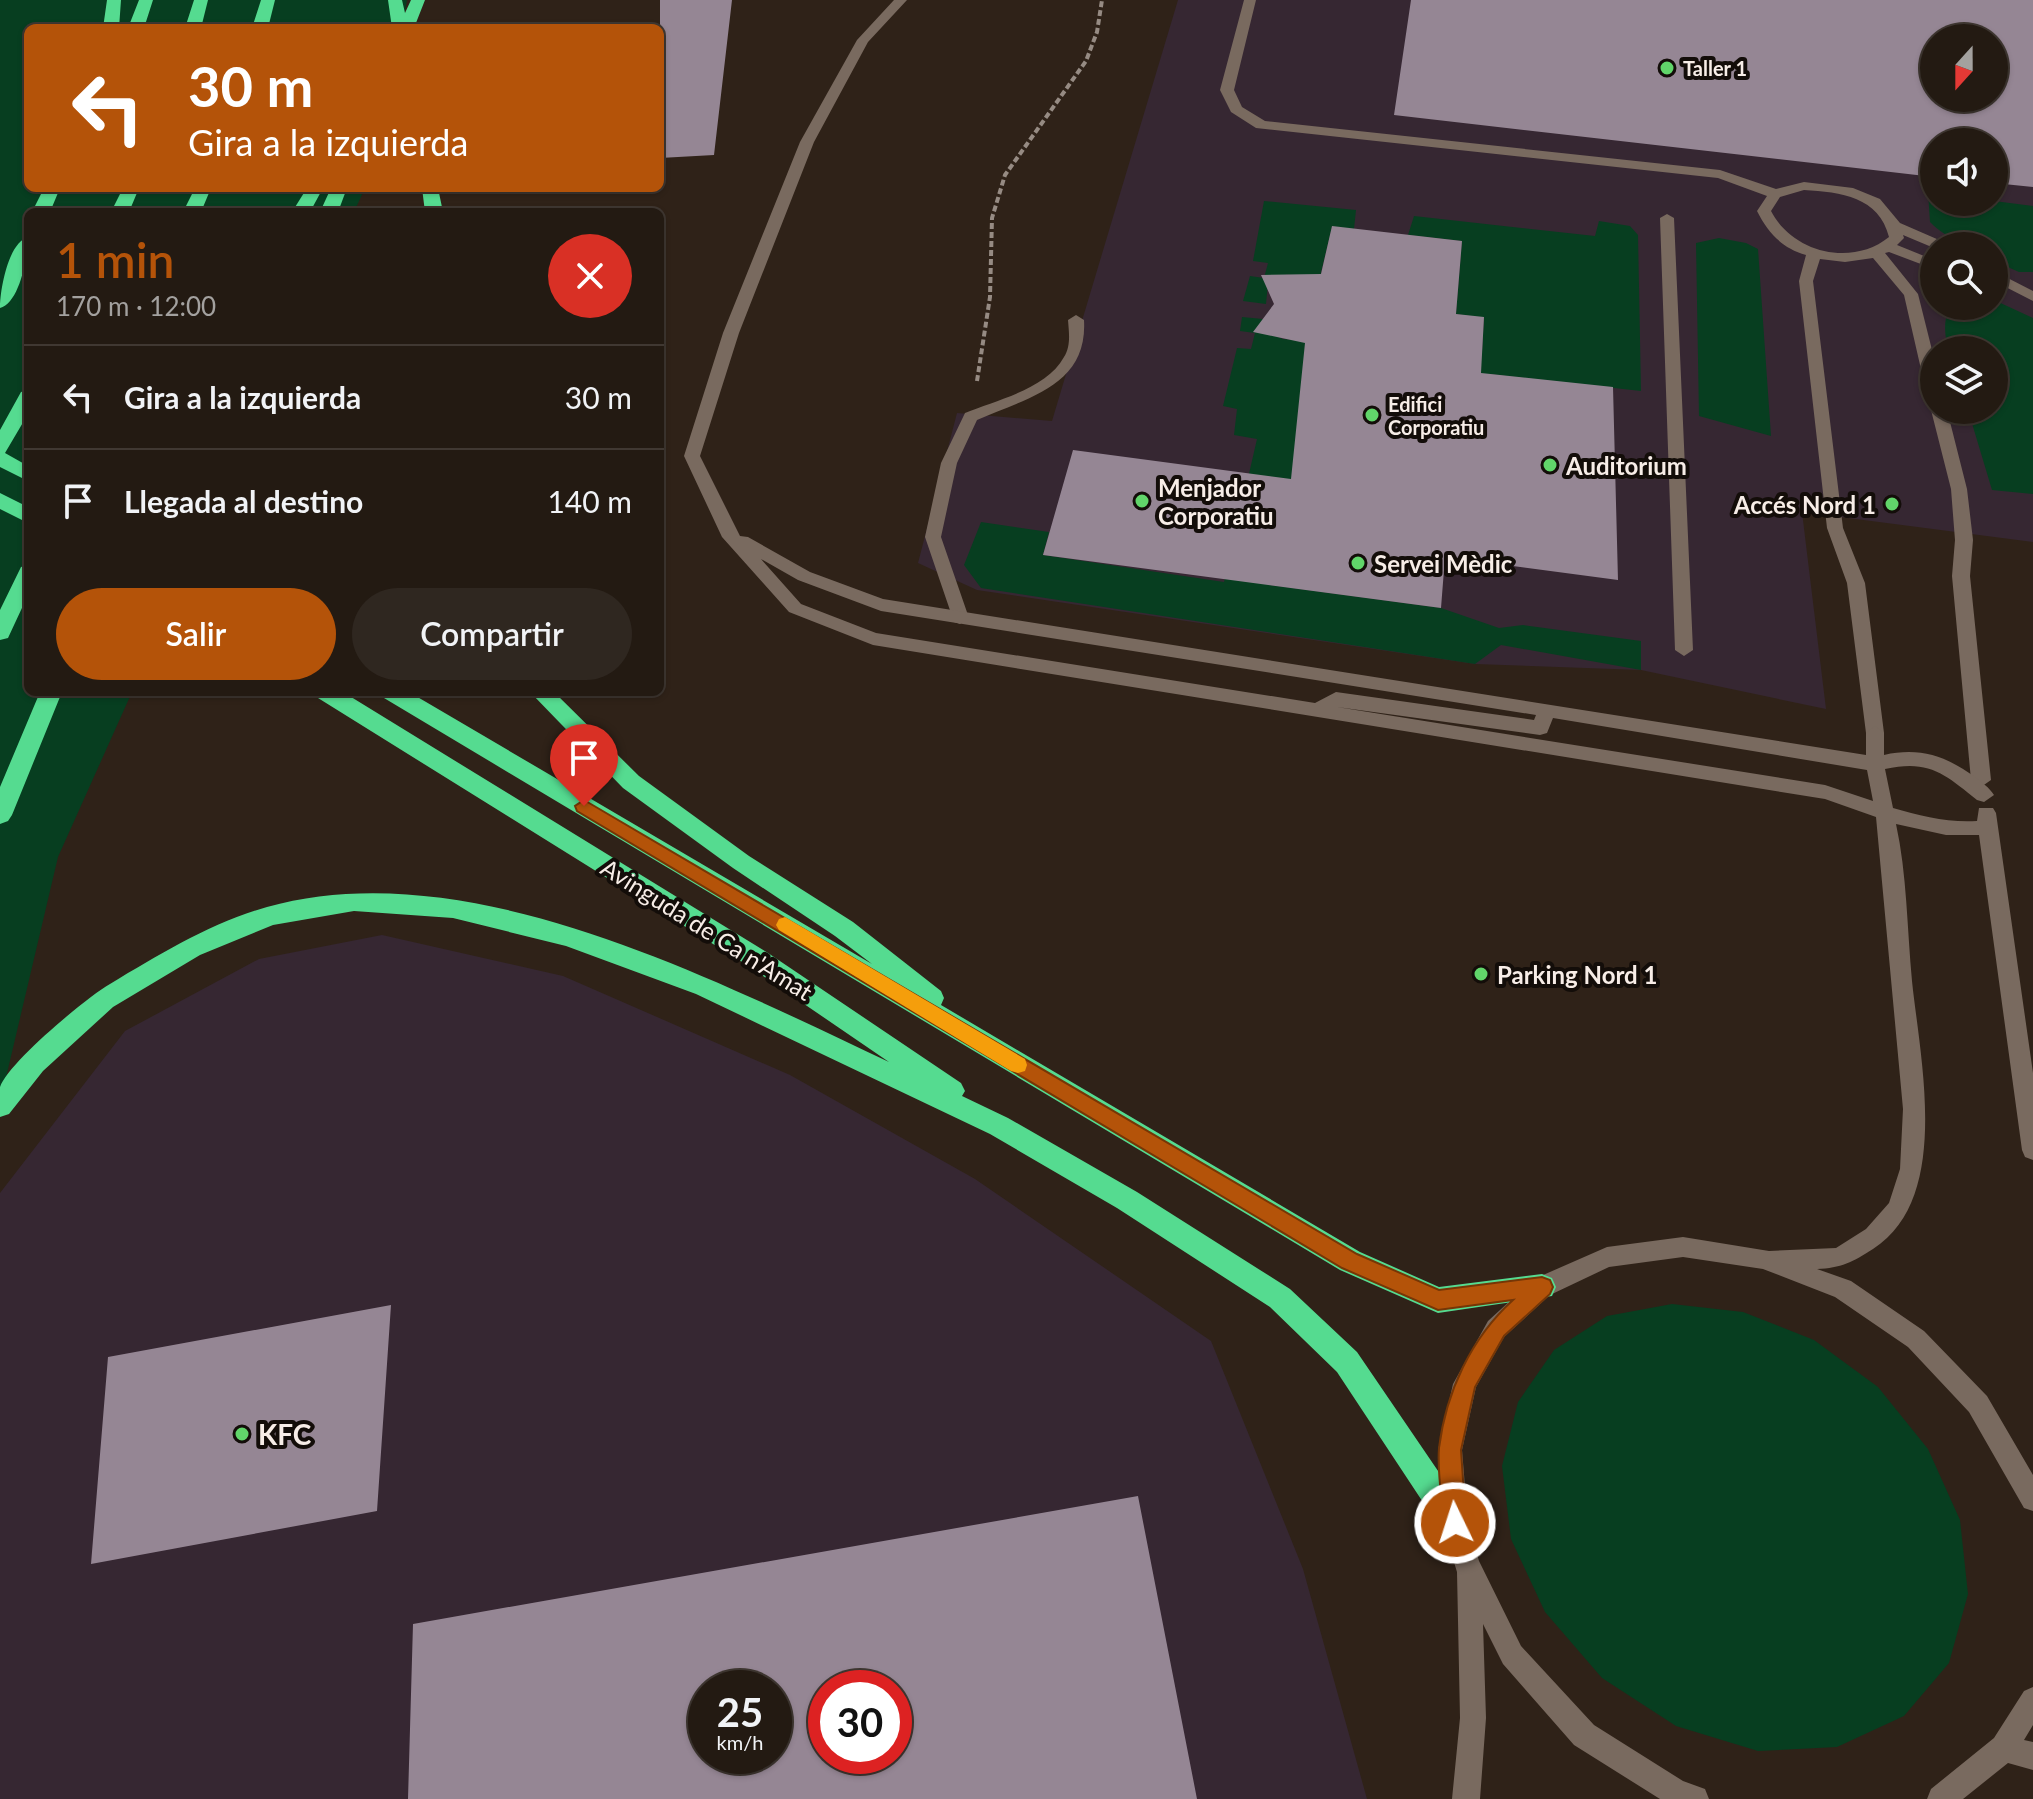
<!DOCTYPE html>
<html lang="es">
<head>
<meta charset="utf-8">
<style>
  :root { --surface:#231a12; --page:#2f2720; --text:#f1f3f6; --muted:#a3a19f; --line:#403832; --accent:#b45309 }
  body { margin:0; font-family:Lato,sans-serif; background:var(--page); color:var(--text); height:100vh; display:flex; flex-direction:column; font-size:30px; white-space:nowrap }
  * { box-sizing:border-box; margin:0 }
  p { font-size:26px; color:var(--muted) }
  .icon { flex:none; width:44px; height:44px; fill:none; stroke:currentColor; stroke-width:2; stroke-linecap:round; stroke-linejoin:round }
  .map { position:relative; flex:1; overflow:hidden }
  .details { position:absolute; left:24px; top:208px; width:640px; height:488px; display:flex; flex-direction:column; background:var(--surface); border-radius:12px; box-shadow:0 2px 6px #0004,0 0 0 2px var(--line) }
  .details>* { flex:none }
  .banner { position:absolute; left:24px; top:24px; width:640px; height:168px; border-radius:12px; box-shadow:0 2px 6px #0004,0 0 0 2px var(--line); background:#b45309; color:#fff; overflow:hidden }
  .needle { width:52px; rotate:201deg }
  .buttons { position:absolute; left:1920px; top:24px; display:grid; gap:16px }
  .buttons a { display:grid; place-items:center; width:88px; height:88px; border-radius:50%; background:var(--surface); box-shadow:0 2px 6px #0004,0 0 0 2px var(--line); font-size:40px }
  .speed { position:absolute; left:688px; top:1670px; display:flex; gap:16px; font-size:40px; font-weight:700; text-align:center }
  .speed>* { display:grid; place-content:center; width:104px; height:104px; border-radius:50%; background:var(--surface); box-shadow:0 2px 6px #0004,0 0 0 2px var(--line); line-height:1 }
  .speed small { font-size:20px; font-weight:400 }
  .speed .limit { border:12px solid #d22; background:#fff; color:#111 }
  .pin { position:absolute; display:grid; place-items:center; width:68px; height:68px; color:#fff; margin:-82px -34px; border-radius:50% 50% 50% 0; rotate:-45deg; box-shadow:0 0 8px #0007 }
  .pin .icon { rotate:45deg }
  .me { position:absolute; width:88px; margin:-44px; rotate:356deg; stroke-linejoin:round; filter:drop-shadow(0 0 6px #0008) }
  .turn { display:flex; align-items:center; gap:28px; height:168px; padding:0 32px; font-size:36px }
  .turn .icon { width:104px; height:104px; stroke-width:2.5 }
  .turn b { display:block; font-size:56px; line-height:68px }
  .round { display:grid; place-items:center; flex:none; width:84px; height:84px; border-radius:42px; background:var(--page) }
  .overview { display:flex; align-items:center; justify-content:space-between; height:136px; padding:0 32px }
  h1 { font-size:48px; font-weight:600; line-height:60px; color:var(--accent) }
  .cta { display:flex; gap:16px; margin-top:auto; padding:16px 32px }
  .cta a { flex:1; height:92px; border-radius:48px; background:var(--accent); color:#fff; font-size:32px; font-weight:600; line-height:92px; text-align:center }
  .cta a+a { background:var(--page); color:var(--text) }
  ul { padding:0; list-style:none }
  li { display:flex; align-items:center; gap:24px; height:104px; padding:0 32px; border-top:2px solid var(--line) }
  li div { flex:1 }
  li b { display:block; font-size:30px }
  li em { font-style:normal }
  .map>svg:first-child { display:block }
  .industrial { fill:#362732; fill-rule:evenodd }
  .green { fill:#073e20 }
  .building { fill:#958694; fill-rule:evenodd }
  .lines { fill:none; stroke-linecap:round; stroke-linejoin:round }
  .path { stroke:#968b83; stroke-width:4; stroke-dasharray:6 3; stroke-linecap:butt }
  .lane { fill:#796a5f; fill-rule:evenodd }
  .street { fill:#796a5f; fill-rule:evenodd }
  .highway { fill:#55db90; fill-rule:evenodd }
  .route { fill:#b45309; stroke:#753606; stroke-width:2 }
  .slow { fill:#f59e0b }
  .poi-dot { fill:#61d56a; stroke:#130d09; stroke-width:3 }
  .labels { text-anchor:middle; dominant-baseline:central; stroke-width:8; stroke-linejoin:round; paint-order:stroke }
  .far-poi-label { font-size:20px; font-weight:bold; fill:#f7ede7; stroke:#130d09; text-anchor:start }
  .poi-label { font-size:24px; font-weight:bold; fill:#f7ede7; stroke:#130d09; text-anchor:start }
  .street-label { font-size:24px; fill:#f7ede7; stroke:#130d09 }
  .near-poi-label { font-size:28px; font-weight:bold; fill:#f7ede7; stroke:#130d09; text-anchor:start }
</style>
</head>
<body>
<div class="map">
<svg width="2033" height="1799" viewBox="0 0 2033 1799">
  <rect width="100%" height="100%" fill="#2f2218"/>
  <path class="industrial" d="M1178,0H2033V542L1802,512L1826,709L1641,670L1475,664L977,590L918,563L957,413L1052,421ZM1934,38H1994V98H1934ZM1934,142H1994V202H1934ZM1934,246H1994V306H1934ZM1934,350H1994V410H1934Z
    M382,935L563,976L790,1075L975,1179L1211,1341L1303,1569L1367,1799H0V1193L125,1031L259,959ZM706,1688H774V1756H706ZM826,1688H894V1756H826Z"/>
  <path class="green" d="M0,0H407L402,28H28V188H365L354,212H28V692H132L58,857L0,1103Z
    M1927,176L1934,177V202L1994,201L2033,206V272H2019L1994,261V246C1968,246 1949,241 1930,222Z
    M1264,201L1356,210L1354,229L1332,227L1318,285C1299,275 1285,269 1268,283L1266,304L1243,301L1250,276L1264,278L1268,263L1253,261Z
    M1414,216L1595,236L1599,221L1630,226L1638,235L1641,391L1489,374L1482,543L1270,585L1441,608L1499,628L1523,625L1641,641V670L1501,645L1475,664L981,588L964,565L981,522L1049,532L1043,555L1224,582L1257,439L1234,435L1237,409L1223,406L1237,348L1251,349L1255,333L1240,331L1242,317L1263,319L1269,333L1283,339L1482,352L1484,318L1456,314L1462,241L1408,235Z
    M1719,238L1746,243L1758,249L1771,436L1699,416L1696,243Z
    M1994,300L2033,318V494L1992,490L1968,410H1994V350H1948C1945,335 1942,318 1952,306H1994Z
    M1672,1304L1743,1312L1814,1340L1878,1387L1928,1449L1960,1520L1968,1594L1949,1663L1904,1716L1837,1747L1758,1751L1676,1726L1602,1678L1545,1612L1511,1539L1502,1466L1518,1402L1554,1350L1607,1316Z"/>
  <path class="building" d="M660,0H732L714,155L660,158Z
    M1411,0H2033V187L1994,183V142H1934V177L1394,115ZM1934,38H1994V98H1934Z
    M1332,226L1462,241L1456,314L1484,317L1481,373L1613,387L1618,580L1445,557L1441,608L1043,555L1073,450L1291,479L1305,343L1253,332L1274,304L1261,275L1321,274Z
    M391,1305L377,1511L91,1564L108,1357Z
    M1138,1496L1197,1799H408L413,1624ZM706,1688H774V1756H706ZM826,1688H894V1756H826Z"/>
  <g class="lines">
    <path class="path" d="M977,381L990,297L992,218L1005,175L1086,61L1097,32L1102,0"/>
    <path class="lane" d="M1244,0H1256L1234,90L1242,107L1265,121L1720,170L1776,189L1804,182L1853,188L1880,199L1900,223L1946,243L1948,246L1934,248L1903,235L1904,238L1897,245L1934,260V269L1889,252L1885,253L1918,294L1934,358V396L1926,391L1904,295L1873,258L1845,262L1820,259L1813,281L1843,528L1865,583L1884,733L1882,738L1875,740L1866,733L1847,583L1827,528L1799,281L1806,255C1782,248 1768,233 1757,211L1767,196L1718,178L1256,128L1231,112L1220,90ZM1804,190C1841,192 1879,197 1889,237C1852,267 1793,253 1771,211L1780,197Z
      M1667,214L1674,218L1693,650L1684,656L1675,650L1660,218Z
      M1994,271L2033,291V301L1994,281Z
      M1076,315L1084,320C1088,386 1027,398 977,420L957,463L941,537L969,618L960,624L954,622L925,537L941,463L965,413C996,400 1047,389 1064,357C1071,346 1069,333 1068,320Z
      M1934,406V410H1947L1967,489L1973,540L1970,576L1991,780L1981,787L1971,780L1952,576L1955,540L1951,489L1931,410Z"/>
    <path class="street" d="M894,0H907L868,42L814,142L739,333L700,456L740,536L748,537L810,572L883,599L1866,755V733L1875,726L1884,733V755C1920,747 1946,756 1975,777C1982,783 1989,787 1994,795L1984,802L1977,800C1945,774 1929,759 1885,769L1893,808C1920,816 1949,823 1977,821L1979,808H1993L1996,813L2033,1073V1160L2025,1157L2022,1150L1979,835H1946L1896,824C1907,874 1907,929 1912,981C1920,1059 1952,1199 1873,1249C1853,1262 1841,1268 1817,1269L1851,1281L1924,1331L1987,1396L2033,1475V1511L2024,1508L1969,1412L1908,1347L1835,1297L1763,1269L1683,1257L1609,1267L1550,1295L1504,1337L1476,1387L1462,1450L1468,1523L1479,1561L1521,1646L1594,1725L1683,1781L1705,1789L1709,1799H1660L1574,1745L1503,1664L1483,1624L1486,1718L1480,1799H1452L1460,1718L1457,1572L1442,1523L1438,1450L1453,1384L1488,1321L1534,1279L1607,1247L1683,1237L1769,1251L1836,1248L1866,1229L1889,1203L1900,1169L1903,1109L1876,817L1825,799L873,645L789,612L722,537L684,456L723,333L800,142L857,40ZM761,559L798,580L881,611L1536,715L1534,720L1336,692L1315,703L876,633L801,604ZM1337,707L1540,735L1547,733L1553,718L1867,770L1873,801L1825,785Z
      M2033,1687V1725L2024,1740L2033,1742V1770L2008,1763L1963,1799H1927L1931,1789L1994,1738L2024,1691Z"/>
    <path class="highway" d="M107,0H121L119,28H103Z
      M139,0H153L144,28H128Z
      M194,0H208L201,28H185Z
      M261,0H275L268,28H252Z
      M388,0H402L405,13L411,0H425L414,28H392Z
      M44,188H60L50,212H32Z
      M123,188H139L129,212H111Z
      M195,188H211L201,212H183Z
      M307,188H323L310,212H292Z
      M331,188H347L338,212H320Z
      M422,188H438L443,212H425Z
      M28,237C28,255 20,303 0,308C0,290 8,243 28,237Z
      M28,390V414L5,453L28,466V481L0,467V430L21,392Z
      M0,493L28,507V523L0,509Z
      M28,565V595L8,638L0,640V610L21,567Z
      M40,692H62L12,815L8,821L0,824V787Z
      M315,692H343L768,953L961,1083L965,1091L962,1096L1008,1118L1137,1192L1290,1289L1357,1352L1466,1512L1470,1523L1466,1534L1455,1538L1444,1534L1337,1372L1270,1307L1117,1208L990,1134L696,994L566,946L453,918L354,911L273,925L200,955L113,1007L43,1071L9,1114L0,1117C0,1109 0,1095 0,1087C8,1063 87,997 110,984C160,954 211,923 267,907C468,851 712,979 889,1062L750,967L318,698Z
      M381,692H409L872,964L835,936L733,868L623,788L530,692H554L639,776L749,856L853,922L941,991L944,998L941,1005L1360,1252L1439,1287L1542,1274L1552,1278L1556,1287L1552,1296L1438,1313L1340,1270L384,698Z"/>
  </g>
  <path class="route" d="M584,800L1357,1254L1439,1290L1542,1277L1550,1280L1553,1287L1550,1294L1504,1336L1475,1387L1461,1450L1466,1523L1463,1531L1455,1534L1447,1531L1444,1523C1442,1499 1437,1472 1439,1448C1446,1392 1471,1338 1513,1300L1438,1310L1342,1268L577,811L575,806Z"/>
  <path class="slow" d="M785,917L1025,1059L1027,1065L1025,1071L1018,1073L1011,1071L779,930L776,925L779,919Z"/>
  <g class="poi-dot">
    <circle cx="1667" cy="68" r="8"/>
    <circle cx="1372" cy="415" r="8"/>
    <circle cx="1550" cy="465" r="8"/>
    <circle cx="1142" cy="501" r="8"/>
    <circle cx="1892" cy="504" r="8"/>
    <circle cx="1358" cy="563" r="8"/>
    <circle cx="1481" cy="974" r="8"/>
    <circle cx="242" cy="1434" r="8"/>
  </g>
  <g class="labels">
    <g class="far-poi-label">
      <text x="1683" y="68">Taller 1</text>
      <text x="1388" y="404">Edifici<tspan x="1388" dy="23">Corporatiu</tspan></text>
    </g>
    <g class="poi-label">
      <text x="1566" y="465">Auditorium</text>
      <text x="1158" y="487">Menjador<tspan x="1158" dy="28">Corporatiu</tspan></text>
      <text x="1876" y="504" text-anchor="end">Accés Nord 1</text>
      <text x="1374" y="563">Servei Mèdic</text>
      <text x="1497" y="974">Parking Nord 1</text>
    </g>
    <g class="street-label">
      <text transform="translate(707 929) rotate(32)">Avinguda de Ca n'Amat</text>
    </g>
    <g class="near-poi-label">
      <text x="258" y="1434">KFC</text>
    </g>
  </g>
</svg>
<div class="buttons">
<a><svg class="needle" viewBox="-14 -14 28 28"><path d="M0-13l5 13h-10z" fill="#e53935"/><path d="M0 13l5-13h-10z" fill="#a3a19f"/></svg></a>
<a><svg class="icon" aria-label="sound" viewBox="0 0 24 24"><path d="M4 9h4l5-4v14l-5-4H4zM17 9q2 3 0 6"/></svg></a>
<a><svg class="icon" aria-label="search" viewBox="0 0 24 24"><circle cx="10" cy="10" r="6"/><path d="M15 15l6 6"/></svg></a>
<a><svg class="icon" aria-label="layers" viewBox="0 0 24 24"><path d="M12 4l9 5-9 5-9-5zM3 14l9 5 9-5"/></svg></a>
</div>
<div class="speed"><div>25<small>km/h</small></div><div class="limit">30</div></div>
<div class="pin" style="left:584px;top:806px;background:#d93025"><svg class="icon" aria-label="arrive" viewBox="0 0 24 24"><path d="M6 21V4h12l-3 4 3 4H6"/></svg></div>
<svg class="me" style="left:1455px;top:1523px" viewBox="-20 -20 40 40"><circle r="17" fill="#b45309" stroke="#fff" stroke-width="3"/><path d="M0-11L8 9 0 5-8 9z" fill="#fff"/></svg>
<div class="banner">
<div class="turn"><svg class="icon" aria-label="left" viewBox="0 0 24 24"><path d="M17 20v-9H6M10 6l-5 5 5 5"/></svg><div><b>30 m</b>Gira a la izquierda</div></div>
</div>
<section class="details">
<div class="overview"><div><h1>1 min</h1><p>170 m · 12:00</p></div><a class="round" style="background:#d93025;color:#fff"><svg class="icon" aria-label="close" viewBox="0 0 24 24"><path d="M6 6l12 12M18 6L6 18"/></svg></a></div>
<ul>
<li><svg class="icon" aria-label="left" viewBox="0 0 24 24"><path d="M17 20v-9H6M10 6l-5 5 5 5"/></svg><div><b>Gira a la izquierda</b></div><em>30 m</em></li>
<li><svg class="icon" aria-label="arrive" viewBox="0 0 24 24"><path d="M6 21V4h12l-3 4 3 4H6"/></svg><div><b>Llegada al destino</b></div><em>140 m</em></li>
</ul>
<div class="cta"><a>Salir</a><a>Compartir</a></div>
</section>
</div>
</body>
</html>
